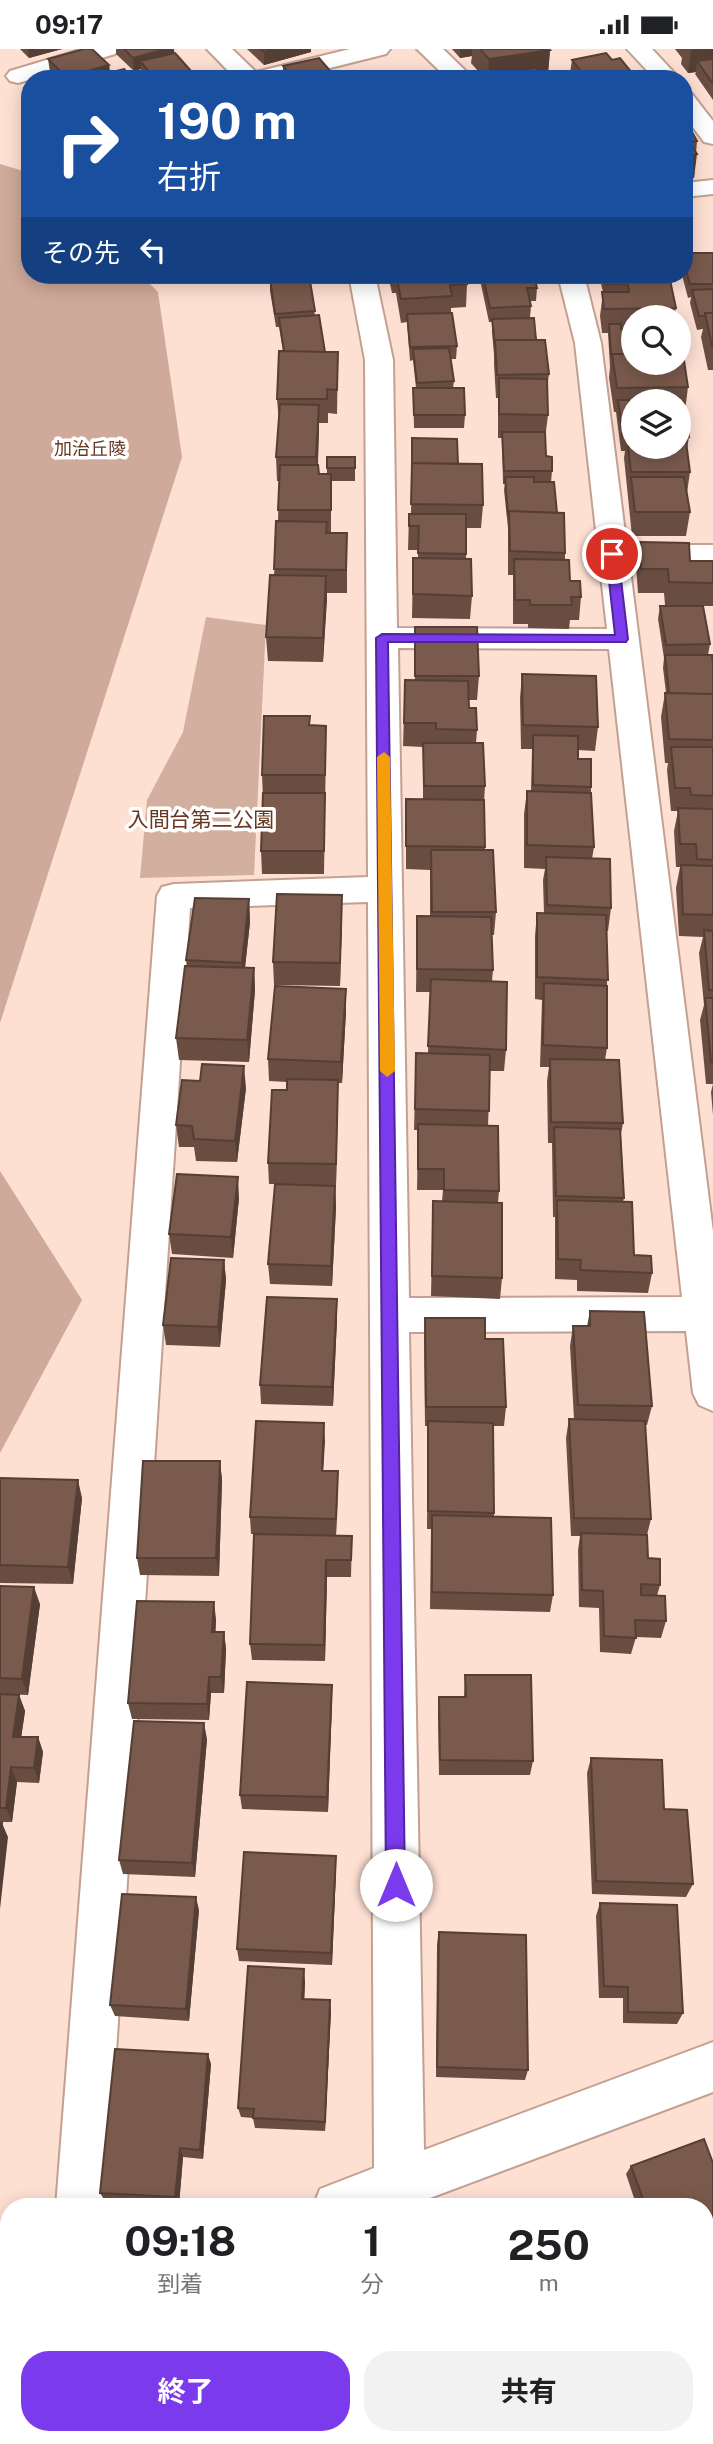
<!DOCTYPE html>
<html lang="ja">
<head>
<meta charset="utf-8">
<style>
  :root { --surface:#fff; --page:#f2f2f2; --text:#202124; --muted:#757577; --accent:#7c3aed }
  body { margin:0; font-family:"Public Sans","Noto Sans JP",sans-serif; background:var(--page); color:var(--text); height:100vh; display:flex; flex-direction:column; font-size:26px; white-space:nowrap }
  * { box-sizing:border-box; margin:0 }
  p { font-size:23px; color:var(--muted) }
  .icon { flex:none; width:38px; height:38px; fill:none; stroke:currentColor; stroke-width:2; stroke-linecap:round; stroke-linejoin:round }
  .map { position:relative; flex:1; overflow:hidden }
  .details { position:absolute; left:0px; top:2149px; width:714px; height:247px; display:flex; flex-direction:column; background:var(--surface); border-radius:28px 28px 0 0; box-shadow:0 4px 18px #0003 }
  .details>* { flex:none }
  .hud { position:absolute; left:21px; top:21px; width:672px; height:214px; border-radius:28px; box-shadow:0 4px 18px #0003; background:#1a4fa0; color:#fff; overflow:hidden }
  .controls { position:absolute; left:621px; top:256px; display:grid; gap:14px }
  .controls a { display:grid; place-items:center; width:70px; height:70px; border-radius:50%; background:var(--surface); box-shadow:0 4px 18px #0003; font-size:35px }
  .pin { position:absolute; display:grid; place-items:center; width:60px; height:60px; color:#fff; margin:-30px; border:4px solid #fff; border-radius:50%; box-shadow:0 2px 7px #0007 }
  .me { position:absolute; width:77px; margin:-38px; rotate:0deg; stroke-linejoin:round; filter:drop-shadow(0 0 5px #0008) }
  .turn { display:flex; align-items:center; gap:24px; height:147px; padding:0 21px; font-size:32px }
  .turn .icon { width:91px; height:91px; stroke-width:2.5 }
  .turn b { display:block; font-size:49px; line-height:60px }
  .then { display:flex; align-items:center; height:66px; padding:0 21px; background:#0003; gap:14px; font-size:26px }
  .eta { display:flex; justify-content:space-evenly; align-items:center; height:119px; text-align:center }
  .eta b { font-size:42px; font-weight:700; line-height:49px }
  .primary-button { display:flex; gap:14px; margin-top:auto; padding:14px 21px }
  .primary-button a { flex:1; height:80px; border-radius:28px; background:var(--accent); color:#fff; font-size:28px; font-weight:700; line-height:80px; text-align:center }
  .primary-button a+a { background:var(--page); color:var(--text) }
  .status { display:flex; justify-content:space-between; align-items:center; height:49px; padding:0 35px; background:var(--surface); direction:ltr }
  .status svg { height:19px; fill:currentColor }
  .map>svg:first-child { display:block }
  .green { fill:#d3afa0 }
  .forest { fill:#cfaa9a }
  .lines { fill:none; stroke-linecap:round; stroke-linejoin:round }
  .street-casing { stroke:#c3a091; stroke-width:4 }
  .secondary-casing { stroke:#c3a091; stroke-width:4 }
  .street { fill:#fff; fill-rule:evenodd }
  .secondary { fill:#fff; fill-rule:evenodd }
  .wall { fill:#694d41 }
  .shaded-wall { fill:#553f35 }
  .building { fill:#7a5a4c; stroke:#553f35; stroke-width:2 }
  .route { fill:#7c3aed; stroke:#51269a; stroke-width:2 }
  .slow { fill:#f59e0b }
  .labels { text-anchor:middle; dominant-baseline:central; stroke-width:7; stroke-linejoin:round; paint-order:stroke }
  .far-park-label { font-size:18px; fill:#693721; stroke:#fff }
  .park-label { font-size:21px; fill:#693721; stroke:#fff }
</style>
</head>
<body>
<div class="status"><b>09:17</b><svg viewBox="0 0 49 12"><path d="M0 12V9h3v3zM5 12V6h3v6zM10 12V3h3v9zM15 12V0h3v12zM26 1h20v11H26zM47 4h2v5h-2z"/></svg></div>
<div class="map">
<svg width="713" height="2395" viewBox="0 0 713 2395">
  <rect width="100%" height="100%" fill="#fee0d3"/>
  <path class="green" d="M206,568L266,576L254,826L140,829L147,751L183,683Z"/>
  <path class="forest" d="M0,115L30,124V226H141L158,243L182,408L0,974Z
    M0,1122L82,1251L0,1404Z"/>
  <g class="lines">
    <defs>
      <path id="street" d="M83,0H119L115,5L18,34L10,32L6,27L10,22Z
        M207,0H232L256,23L350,0H390L386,5L286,30H236Z
        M417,0H443L474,30H448Z
        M349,226H375L393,311L397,579L607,580L575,294L558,226H584L601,294L627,500L639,496H713V514H639L629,512L713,1183V1362L699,1356L693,1344L686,1282L409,1283L424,2101L713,1993V2043L406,2158H313L320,2140L374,2119L368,853L190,859L106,2158H56L157,847L162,838L174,835L368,828L365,311ZM398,599L609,600L682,1248L409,1249Z
        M713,2263V2315L705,2318V2266Z
        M396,2387H469L466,2395H393Z"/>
      <path id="secondary" d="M627,0H652L680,30H655Z
        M684,43L692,45L713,72V95L704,93L684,66Z
        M713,131V145L684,148V134Z"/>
    </defs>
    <use href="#street" class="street-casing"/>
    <use href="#secondary" class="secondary-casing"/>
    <use href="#street" class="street"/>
    <use href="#secondary" class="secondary"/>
  </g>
  <path class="wall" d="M20,0H62L29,9Z
    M116,0H174V4L192,30H145L141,25V20L134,22L116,5Z
    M247,0H311V3L264,16Z
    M452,0H549L550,1L548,24L542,25L547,30H485L471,14L472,7L460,9Z
    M675,0H713V51L695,25L696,23L688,24L681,15L682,9Z
    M48,10L109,16L110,23L133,30H56L50,23Z
    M572,11H612L633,30H575L570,24Z
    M283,17L337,30H283Z
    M684,77L697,92L694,129Z
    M684,204H713V321H708L701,288L703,280L697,281L690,254L691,248L688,249L682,226H684Z
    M270,226H311V229H309L315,266L325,303H338L337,365L328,364V374H319L318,416L319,425H327V408H355V432H331V484H347V544H327L323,613L268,612L266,588L274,526L278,473L279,432H277L276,408L279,374L277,350L283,302L279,278H276L270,242Z
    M388,226H465L467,235L466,258L451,259V264L457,297L456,310H451L454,332L453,339L465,366L464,379H414L413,339H416L413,311L410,312L407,273L401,274L396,244H392Z
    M479,226H534L537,239L536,252H530L531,257L530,269L549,325L547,339L548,366L545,390L546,407L552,422L551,433L565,504V511L570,532L581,548L579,571H570L569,580L528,579V575H513V526H508V479L504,441L505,435H503L502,389H498V349H496L494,315V306L492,283V273H489Z
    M599,226H662L676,259L674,268H634V313L688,338L685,362H679V352H634V397L679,376L689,388L687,400L690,423L687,444L690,463L686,487H632L624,409L625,402H621L616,363H614L609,329L610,318L608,284H602L600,267L603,243Z
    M412,389L458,415L483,456L481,479H466V510L472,547L470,570L412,569L413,509H418V501H408L409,465H411Z
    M640,493L690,512H713V557H703L710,595L708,606L713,615V1066L711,1043L713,1035H706L700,971L704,956L699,904L703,888L679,887L676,839L680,818H676L674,782L678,762H671L667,721L668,714H665L661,668L665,644H666L663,619L664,609L658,570L660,557H684L665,556L664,544H638L636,517Z
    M415,578L479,627L477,651H469V659L477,681L476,694L485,737L484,753L485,801L496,863L494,886H492L493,921L492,932L506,1001L504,1022H490L488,1077L499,1142L498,1154L502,1229L500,1250L431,1247L433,1152H442L443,1141H417L418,1081H414L416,1004L428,1005L430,943H416L417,867H430V821L406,820V750H423V698L403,697L405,631H415Z
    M522,625L598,678L595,702L578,701V710L591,738V744L594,798L592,810L611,859L608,882H607V999L605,1011L623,1074L621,1085L624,1149L623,1153L634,1206L652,1224L648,1244L577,1242V1231L555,1230V1168H553L552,1094H548L547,1032L549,1018H540L542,951L535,950V887L537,864L544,865L543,831L545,820L524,819V765L527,742H531L532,700H521L520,649Z
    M310,676L326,700L324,825H262L261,802L263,749L262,726Z
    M249,850L250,873L245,919H254L255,941L249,1013L179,1011L176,989L187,917L186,911Z
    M342,868L340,937L274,936L273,913Z
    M346,962L342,1034H338L336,1136H315L335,1137L336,1158L332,1237L270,1235L268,1215L275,1135H269L268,1114L287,1041V1033L269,1032L268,1010Z
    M246,1039L237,1113L196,1112L194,1098H179L176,1076Z
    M239,1149L233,1209L172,1205L169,1185Z
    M224,1211L226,1231L220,1298L166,1296L163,1276Z
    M337,1250V1270L333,1357L261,1355L260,1336Z
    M590,1262L652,1357L647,1376H645L651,1470L647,1486L648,1509L660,1536L657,1547L666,1572L661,1589L636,1588L631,1605L600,1603L599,1559L579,1558L578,1501L580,1487H571L566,1389L569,1370H574L570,1297L573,1277H587Z
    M425,1269L485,1290L506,1358L504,1377H493L494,1468L553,1546L550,1563L430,1560L431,1480H427L428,1377H425L424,1288Z
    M324,1374L323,1422H338L336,1486L352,1487L351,1528H327L325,1612L252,1611L250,1595L254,1485H251L250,1468Z
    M220,1412L222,1431L219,1527L140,1526L137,1509Z
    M0,1429L82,1449L73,1535L0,1534Z
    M0,1537L40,1555L28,1646L0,1645Z
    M216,1570L215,1583H224L226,1600L224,1644H211L209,1671L132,1670L128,1654Z
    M465,1626L533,1712L530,1726H439L438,1663L439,1648H464Z
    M332,1636V1652L328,1763L242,1760L240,1746Z
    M0,1645L19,1646L25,1662L21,1688H38L43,1703L39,1734L17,1733L12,1773H0Z
    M207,1690L195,1828L123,1825L119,1811Z
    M591,1709L664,1760L693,1835L686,1848L592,1845L587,1724Z
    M336,1807V1821L332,1916L239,1912L237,1900Z
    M600,1854L683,1964L677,1975L623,1974V1949H599L596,1867Z
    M199,1861L189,1972L115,1967L110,1956Z
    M439,1883L528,2021L525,2031L436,2028L437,1895Z
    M305,1932L304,1950L331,1962L325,2082L255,2079L253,2069L241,2068L238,2059Z
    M211,2015L203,2110L183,2108L179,2156L105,2152L100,2144Z
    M713,2114V2233L705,2236V2158H637L626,2125L631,2117Z
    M705,2365L713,2395H703L700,2387H705Z"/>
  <path class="shaded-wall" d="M28,0H62L29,9Z
    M165,0H174L175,11L140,12L141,20L134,22L133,9Z
    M275,0H311V3L264,16V3Z
    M460,0H472V7L460,9Z
    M699,0H713V21L697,12L696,23L688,24L691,1Z
    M550,1L548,24L513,30L493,26V30H488L489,10Z
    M109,16L110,28L106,30H70V27Z
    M65,22L66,30H62L61,23Z
    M191,22L192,30H160Z
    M633,25V30H608Z
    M697,105L694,129L684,130V107Z
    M319,356V380L317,432L316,408Z
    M326,527L327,551L323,613V589Z
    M342,846V868L340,937V914Z
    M249,850L250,873L243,936L242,914Z
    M254,919L255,941L249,1013L247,991Z
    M346,940V962L342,1034L341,1013Z
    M244,1017L246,1039L237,1113L235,1092Z
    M338,1031V1052L336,1136V1115Z
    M238,1128L239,1149L233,1209L231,1188Z
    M335,1137L336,1158L332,1237L331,1217Z
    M224,1211L226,1231L220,1298L218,1278Z
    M337,1250V1270L333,1357L332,1338Z
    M324,1374L325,1393L322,1440V1422Z
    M220,1412L222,1431L219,1527L216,1509Z
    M338,1422V1440L336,1487V1470Z
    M78,1431L82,1449L73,1535L68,1518Z
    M326,1511L327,1528L325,1612L324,1596Z
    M34,1538L40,1555L28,1646L22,1630Z
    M214,1553L216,1570L215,1600L212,1583Z
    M224,1583L226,1600L224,1644L221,1628Z
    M209,1628L211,1644L209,1671L207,1655Z
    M332,1636V1652L328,1763L327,1748Z
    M19,1646L25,1662L19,1704L13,1688Z
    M204,1674L207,1690L195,1828L192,1814Z
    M38,1688L43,1703L39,1734L34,1719Z
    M11,1718L17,1733L12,1773L6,1759Z
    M2,1774L8,1788L0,1860V1791Z
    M336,1807V1821L332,1916L331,1904Z
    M196,1848L199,1861L189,1972L186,1960Z
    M304,1920L305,1932L304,1961L302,1950Z
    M330,1951L331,1962L325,2082V2073Z
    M208,2005L211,2015L203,2110L200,2101Z
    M180,2099L183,2108L179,2156L175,2148Z
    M713,2229V2233L705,2236V2232Z
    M72,2387H79L78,2395H71Z"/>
  <path class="building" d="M84,0H92L109,16L70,27L65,22L61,23L48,10Z
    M124,0H165L133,9Z
    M260,0H275L264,3Z
    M480,0H549L550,1L489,10Z
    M175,4L191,22L155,30L140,12Z
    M606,4L612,11L620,9L633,25L608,30H587L572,11Z
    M319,9L337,30H293L283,17Z
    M713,10V35L697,12Z
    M535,19L547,30H496L493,26Z
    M124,20L133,30H83Z
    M419,26L422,30H396Z
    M688,76L697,92L689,93L697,105L684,107V77Z
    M684,204H713V235H690L684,215Z
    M309,226L315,262L275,265L270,229Z
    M391,226H396V230L392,231Z
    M396,226H465L467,235L450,236L452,247L401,250Z
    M534,226L537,239H527L531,257L490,259L483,228Z
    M603,226H662L663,231H627L626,235H605Z
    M627,231H670L676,259L604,260L602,243H629Z
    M713,240V264H705V267H699L692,241Z
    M452,264L457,297L410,298L407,265Z
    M705,264H713V297H712Z
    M319,266L325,303L284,302L279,269Z
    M534,269L536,291H495V296L492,270Z
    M609,275H621V280H634V305H611Z
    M495,291H545L549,325L497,326Z
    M449,299L454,332L417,334L413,300Z
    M279,302L338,303L337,341L327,340V350H277Z
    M612,305H634V313H679V305H683L688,338L617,339Z
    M499,329L547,330L548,366L499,365Z
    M413,339H464L465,366H414Z
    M618,351H654V352H634V385H627V388H623Z
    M280,355L319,356L316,408H276Z
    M679,376H687L689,388H685V385H679Z
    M502,383H545L546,407L552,408V422H504Z
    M627,385H634V397H679V385H685L690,423H631Z
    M412,389L457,390L458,415L412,414Z
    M327,408H355V419H327Z
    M412,414L482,415L483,456L411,455Z
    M280,416H318L319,425H331V461H278Z
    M505,428H534V433H554L557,464L509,462V466H508Z
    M631,428H684L690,463H635Z
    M509,462L564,464L565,504L510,502Z
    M409,465H466V505L418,504L419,477H409Z
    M276,472L327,473L326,484H347L346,521L274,520Z
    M640,493L689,494L690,512H713V534L669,533L668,520H641Z
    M413,509L471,510L472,547L413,545Z
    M514,510L569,511L570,532H580L581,548H571L572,556H530V551H515Z
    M270,526L326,527L323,589L266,588Z
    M660,557H703L710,595L666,596Z
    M415,578H477L479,627H415Z
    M665,606H712L713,615V645L669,644Z
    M522,625L596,627L598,678L523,676Z
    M405,631L468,632L469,659H476L477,681L436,680V674H404Z
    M665,644L713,645V691L669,690Z
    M264,667H310L309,676L326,677L325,726H262Z
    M533,686L578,687V710H591V738L533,736Z
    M423,694H483L485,737H424Z
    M671,698H713V747L691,746L690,739H675Z
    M527,742L591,744L594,798L527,796Z
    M263,744H325L324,802H261Z
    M406,750L484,751L485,798L406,797Z
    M678,759L713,760V811L697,810L696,795H680Z
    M431,801H493L496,863H432Z
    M546,808L610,810L611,859L547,856Z
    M681,816L713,817V866L683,865Z
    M277,845L342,846L340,914L273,913Z
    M195,849L249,850L242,914L186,911Z
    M537,864L606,866L608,931L537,928Z
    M417,867L491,868L493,921L417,920Z
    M704,881L713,882V941H709Z
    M185,917L254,919L247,991L176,989Z
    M431,930L507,933L506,1001L428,997Z
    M544,934L607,937V999L543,996Z
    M275,937L346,940L341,1013L268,1010Z
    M705,949H713V1014L711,1013Z
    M416,1004L490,1006L489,1062L415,1060Z
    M550,1010L619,1011L623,1074L551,1073Z
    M202,1015L244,1017L235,1092L194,1090L192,1077L176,1076L182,1031L200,1032Z
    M287,1030L338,1031L336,1115L268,1114L272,1041H287Z
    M418,1075L498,1077L499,1142L444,1141V1120H418Z
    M554,1078L620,1080L624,1149L556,1147Z
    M177,1125L238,1128L231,1188L169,1185Z
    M275,1135L335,1137L331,1217L268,1215Z
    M557,1151L632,1153L634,1206L651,1207L652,1224L580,1221L581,1211L558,1210Z
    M433,1152L502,1154V1229L432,1227Z
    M171,1209L224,1211L218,1278L163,1276Z
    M267,1248L337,1250L332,1338L260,1336Z
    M590,1262L644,1263L652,1357L578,1356L573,1277H590Z
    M425,1269H485V1290H503L506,1358H426Z
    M569,1370L645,1372L651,1470L574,1469Z
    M256,1372L324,1374L322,1422H338L336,1470L250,1468Z
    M428,1372L493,1374L494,1464L428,1462Z
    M143,1412H220L216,1509H137Z
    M0,1429L78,1431L68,1518L0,1516Z
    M432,1466L551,1469L553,1546L432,1543Z
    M581,1484L647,1486L648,1509L660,1510V1536L641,1535V1546L665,1547L666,1572L635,1571L636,1589L604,1587L603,1542L582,1541Z
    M254,1485L352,1487L351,1511H326L324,1596L250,1595Z
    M0,1537L34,1538L22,1630L0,1629Z
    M137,1552L214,1553L212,1583H224L221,1628H209L207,1655L128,1654Z
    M465,1626H531L533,1712L440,1711L439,1648H466Z
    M247,1633L332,1636L327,1748L240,1746Z
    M0,1645L19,1646L13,1688H38L34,1719L11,1718L6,1759H0Z
    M134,1672L204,1674L192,1814L119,1811Z
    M591,1709L662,1711L664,1760L687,1761L693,1835L596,1832Z
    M0,1774H2L0,1791Z
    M244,1803L336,1807L331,1904L237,1900Z
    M122,1845L196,1848L186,1960L110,1956Z
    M600,1854L677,1856L683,1964L628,1963V1938L604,1937Z
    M439,1883L526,1886L528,2021L437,2018Z
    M248,1917L304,1920L302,1950L330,1951L325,2073L253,2069L254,2060L238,2059Z
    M115,2000L208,2005L200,2101L180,2099L175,2148L100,2144Z
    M704,2090L713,2114V2229L705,2232V2158H646L631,2117Z
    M540,2152L541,2158H524Z
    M0,2310L9,2311V2387H72L71,2395H0Z
    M713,2362V2395H711L705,2378V2365Z"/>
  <path class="route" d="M612,501L618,505L628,590L626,593H388L405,1836L403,1843L396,1846L389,1843L386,1836L376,589L382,585L615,586L606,505Z"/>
  <path class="slow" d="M384,703L390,708L395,1022L387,1028L380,1022L377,708Z"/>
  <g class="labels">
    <g class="far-park-label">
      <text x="90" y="399">加治丘陵</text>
    </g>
    <g class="park-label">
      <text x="201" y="770">入間台第二公園</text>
    </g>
  </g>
</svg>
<div class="controls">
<a><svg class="icon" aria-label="search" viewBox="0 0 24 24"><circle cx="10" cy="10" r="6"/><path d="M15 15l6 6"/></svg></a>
<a><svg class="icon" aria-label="layers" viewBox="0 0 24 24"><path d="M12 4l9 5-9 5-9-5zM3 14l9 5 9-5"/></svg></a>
</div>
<div class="pin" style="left:612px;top:505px;background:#d93025"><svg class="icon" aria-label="arrive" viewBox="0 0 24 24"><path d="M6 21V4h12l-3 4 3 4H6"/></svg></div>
<svg class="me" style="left:396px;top:1836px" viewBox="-20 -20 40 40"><circle r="19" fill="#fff"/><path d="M0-13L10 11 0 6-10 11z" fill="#7c3aed"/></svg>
<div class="hud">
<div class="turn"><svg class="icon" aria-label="right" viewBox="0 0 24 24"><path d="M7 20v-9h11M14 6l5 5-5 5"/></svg><div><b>190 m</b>右折</div></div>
<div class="then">その先<svg class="icon" aria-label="left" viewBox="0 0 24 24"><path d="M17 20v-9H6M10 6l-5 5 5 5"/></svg></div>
</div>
<section class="details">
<div class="eta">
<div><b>09:18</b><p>到着</p></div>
<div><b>1</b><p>分</p></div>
<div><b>250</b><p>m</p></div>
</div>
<div class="primary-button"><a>終了</a><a>共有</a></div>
</section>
</div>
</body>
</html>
